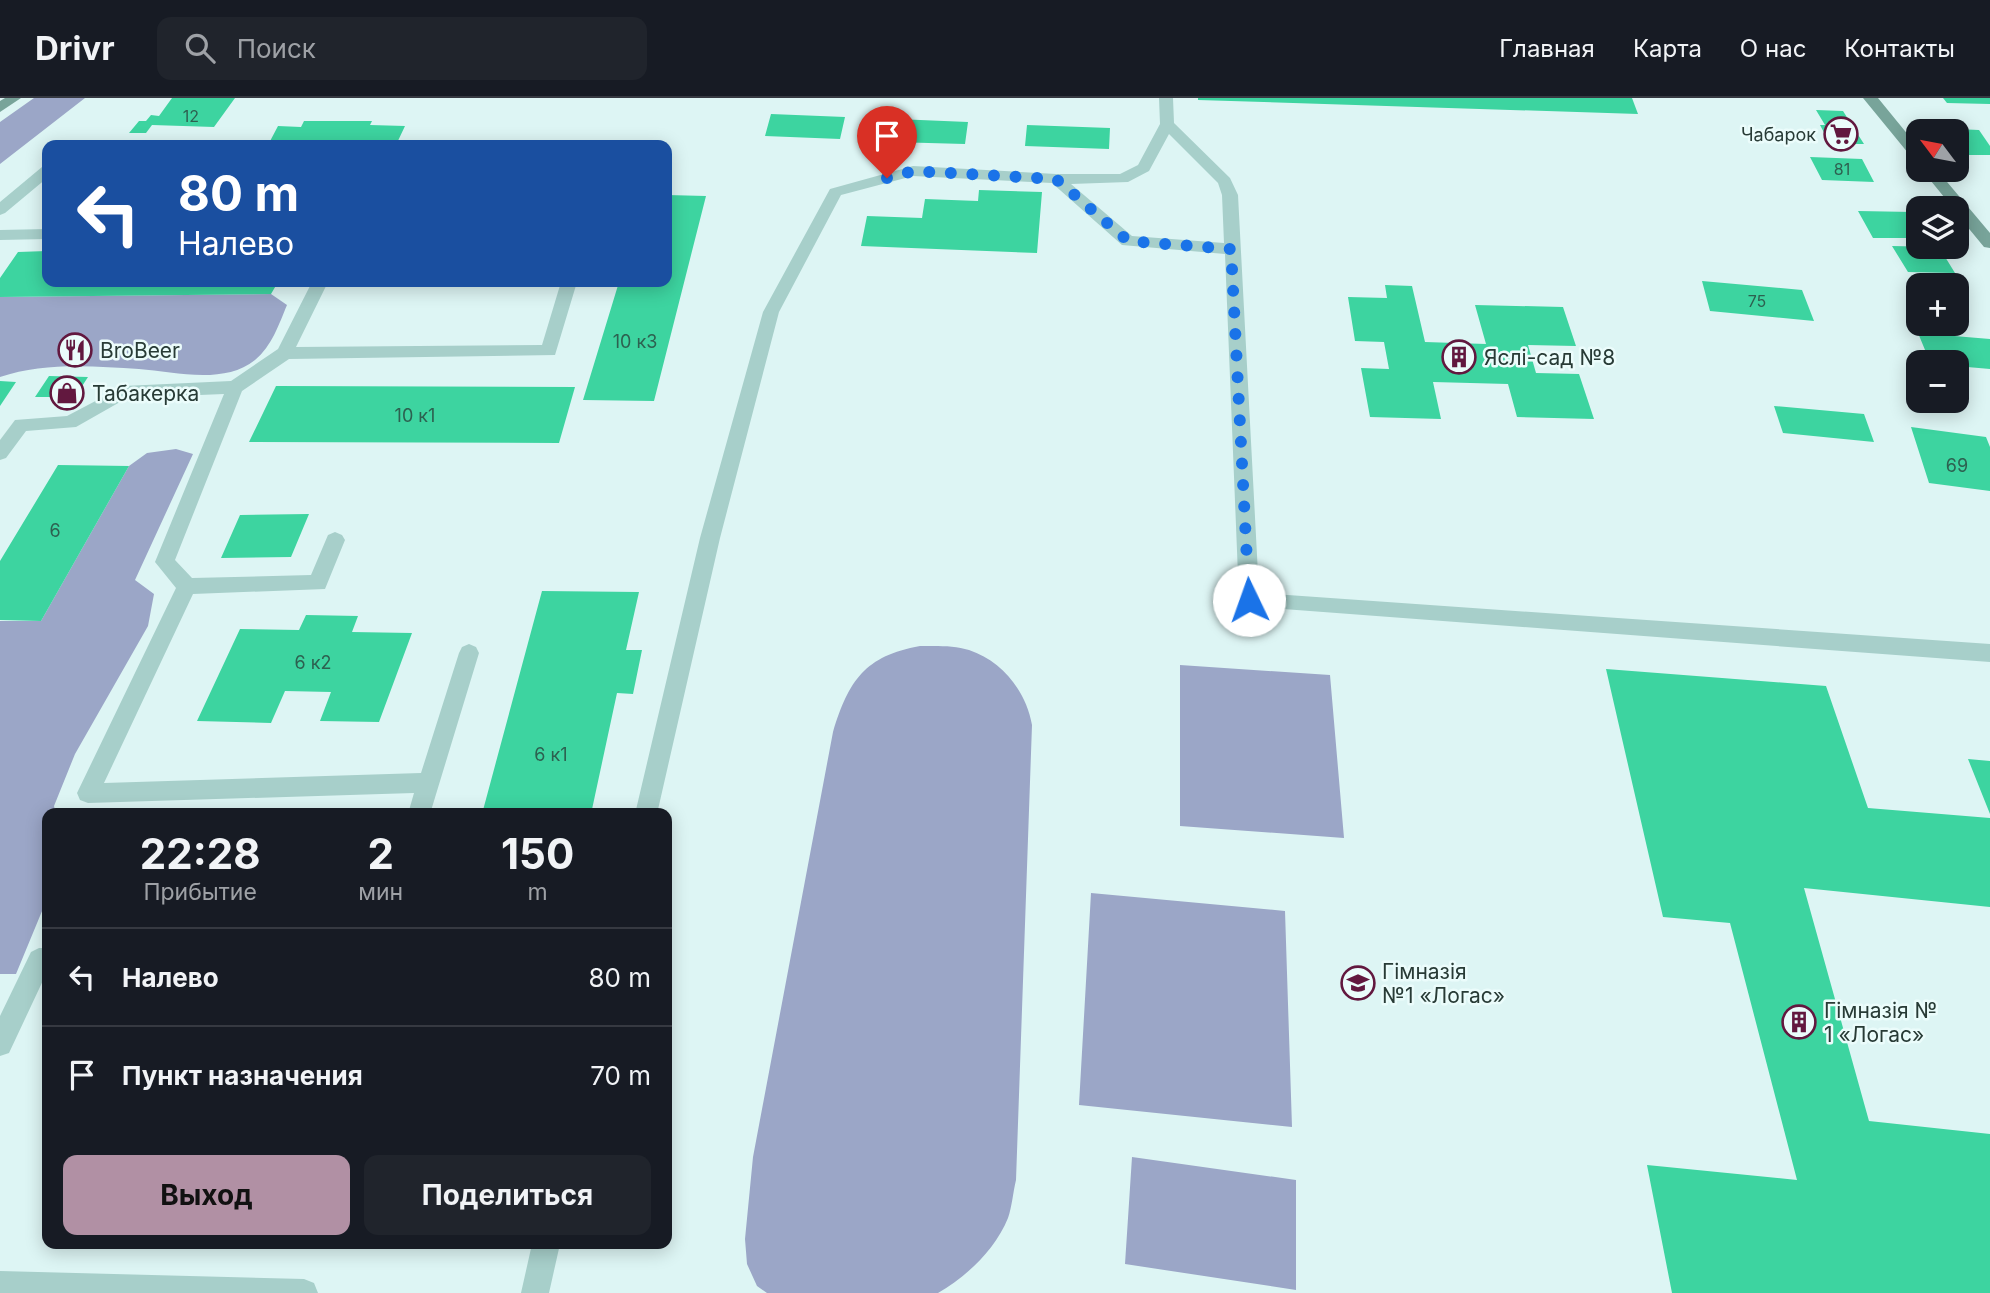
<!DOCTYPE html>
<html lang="ru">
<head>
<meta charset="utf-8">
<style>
  :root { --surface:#171b24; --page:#20242c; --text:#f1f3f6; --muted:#9ea1a6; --line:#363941; --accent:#b190a4 }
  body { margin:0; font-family:Inter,sans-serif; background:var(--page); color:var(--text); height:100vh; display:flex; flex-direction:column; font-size:26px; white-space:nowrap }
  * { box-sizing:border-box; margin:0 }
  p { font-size:23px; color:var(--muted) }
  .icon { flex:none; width:38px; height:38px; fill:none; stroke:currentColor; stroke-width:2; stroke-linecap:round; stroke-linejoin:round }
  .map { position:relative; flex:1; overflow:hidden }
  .panel { position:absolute; left:42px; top:710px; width:630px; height:441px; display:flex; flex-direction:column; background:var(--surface); border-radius:14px; box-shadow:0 4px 18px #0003 }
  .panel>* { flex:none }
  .guide { position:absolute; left:42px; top:42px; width:630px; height:147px; border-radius:14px; box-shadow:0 4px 18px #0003; background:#1a4fa0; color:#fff; overflow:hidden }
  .needle { width:46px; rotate:302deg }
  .tools { position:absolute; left:1906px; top:21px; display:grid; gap:14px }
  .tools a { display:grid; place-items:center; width:63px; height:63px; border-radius:14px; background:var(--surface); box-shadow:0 4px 18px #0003; font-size:35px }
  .pin { position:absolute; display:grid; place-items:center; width:60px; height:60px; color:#fff; margin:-72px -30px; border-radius:50% 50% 50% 0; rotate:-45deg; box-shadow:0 0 7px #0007 }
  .pin .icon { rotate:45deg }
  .me { position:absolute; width:77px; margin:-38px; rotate:357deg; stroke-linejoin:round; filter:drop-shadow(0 0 5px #0008) }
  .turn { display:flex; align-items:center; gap:24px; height:147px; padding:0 21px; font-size:32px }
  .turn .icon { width:91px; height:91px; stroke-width:2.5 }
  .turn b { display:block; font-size:49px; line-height:60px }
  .eta { display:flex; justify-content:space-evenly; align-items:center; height:119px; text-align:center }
  .eta b { font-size:42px; font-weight:700; line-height:49px }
  .cta { display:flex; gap:14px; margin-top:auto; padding:14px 21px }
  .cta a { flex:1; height:80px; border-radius:14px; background:var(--accent); color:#111; font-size:28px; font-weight:700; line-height:80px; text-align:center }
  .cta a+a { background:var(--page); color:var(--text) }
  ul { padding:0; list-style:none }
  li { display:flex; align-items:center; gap:21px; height:98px; padding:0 21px; border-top:2px solid var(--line) }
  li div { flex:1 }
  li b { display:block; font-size:26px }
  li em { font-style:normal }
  header { display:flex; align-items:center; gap:42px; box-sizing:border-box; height:98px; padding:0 35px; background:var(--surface); border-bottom:2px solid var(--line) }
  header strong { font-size:33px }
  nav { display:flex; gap:38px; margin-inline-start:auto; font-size:24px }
  .search { width:490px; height:63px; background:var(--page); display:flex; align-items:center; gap:18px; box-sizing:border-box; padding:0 24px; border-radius:14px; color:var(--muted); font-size:26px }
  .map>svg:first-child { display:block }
  .green { fill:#9ba6c7 }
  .building { fill:#3dd4a0 }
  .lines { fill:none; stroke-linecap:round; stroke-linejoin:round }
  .lane { fill:#a7cfca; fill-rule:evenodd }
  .secondary { fill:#78a49a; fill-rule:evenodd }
  .route { stroke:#1a73e8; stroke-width:12; stroke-dasharray:0 21.6 }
  .labels { text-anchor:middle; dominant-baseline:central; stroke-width:5; stroke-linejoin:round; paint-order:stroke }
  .far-number-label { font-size:16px; fill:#2d6150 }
  .far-poi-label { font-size:18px; fill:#283b36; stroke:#ebfcfb; text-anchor:end }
  .number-label { font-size:18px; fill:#2d6150 }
  .poi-label { font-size:21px; fill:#283b36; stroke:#ebfcfb; text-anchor:start }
</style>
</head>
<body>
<header>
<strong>Drivr</strong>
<div class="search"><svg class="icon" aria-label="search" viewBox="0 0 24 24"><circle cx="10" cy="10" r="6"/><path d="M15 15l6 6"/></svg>Поиск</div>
<nav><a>Главная</a><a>Карта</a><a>О нас</a><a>Контакты</a></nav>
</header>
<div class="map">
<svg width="1990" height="1195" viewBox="0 0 1990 1195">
  <rect width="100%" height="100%" fill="#ddf5f4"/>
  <path class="green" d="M34,0H85L0,66V24Z
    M271,196L287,207C279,226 272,248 255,262C224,287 175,274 139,271C93,268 44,264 0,279V199Z
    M176,351L193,356L135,482L154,496L148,528L75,656L54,708L56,716H47V801L16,876H0V523H41L129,368L147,355Z
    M920,548C935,548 954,547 969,552C1002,563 1026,593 1032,627L1016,1082C1013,1094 1012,1109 1008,1120C995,1152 967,1178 938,1195H767L757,1188L747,1166L745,1141L753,1059L833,634C849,582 865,558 920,548Z
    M1180,567L1330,577L1344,740L1180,728Z
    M1091,795L1285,813L1292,1029L1079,1007Z
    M1132,1059L1296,1082V1192L1125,1166Z"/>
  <path class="building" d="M172,0H235L214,29L152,27L146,35H129L139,23H146L151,17L159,18Z
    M1198,0H1632L1638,16L1198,2Z
    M1943,0H1990V6L1947,5Z
    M1816,12L1843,13L1864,46H1830L1820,27H1825Z
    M771,16L845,19L840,41L765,38Z
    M896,21L968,24L965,46L892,44Z
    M304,23H372L370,27L405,28L396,47H268L278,28L301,29Z
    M1027,27L1110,30L1109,51L1025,48Z
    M1956,31L1979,32L1990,48V57H1966L1956,43Z
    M1810,59L1862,61L1874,84L1822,82Z
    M979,92L1042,94L1037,155L861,148L867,118L922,120L925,101L978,103Z
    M667,97L706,98L654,303L583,302L619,184H667Z
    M1858,113L1913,114L1918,121V140H1873Z
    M1892,148L1939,149L1955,175L1908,174Z
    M47,153V184H278L271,196L0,199V180L18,154Z
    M1702,183L1802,192L1814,223L1710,213Z
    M1385,187L1412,188L1425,244L1486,246L1475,207L1563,209L1576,248L1528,247L1536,275L1579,276L1594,321L1517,319L1508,286L1433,284L1441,321L1370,319L1361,270L1389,271L1384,244L1355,243L1348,199L1387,200Z
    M1918,235L1990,241V271L1956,268V264H1930Z
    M49,278L88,279L75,299H35Z
    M0,283L16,284L0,308Z
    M276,288L575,289L559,345L249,344Z
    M1774,308L1864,316L1874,344L1783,335Z
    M1911,329L1986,339L1990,349V393L1929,385Z
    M58,367L129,368L41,523L0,522V463Z
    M309,416L291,459L221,460L240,417Z
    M542,493L639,494L626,552H642L633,596L617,595L591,716H482Z
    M306,517L358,518L352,534L412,535L379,624L320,623L331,594L285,593L271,625L197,623L240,531L299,532Z
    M1606,571L1826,588L1868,710L1990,720V809L1804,790L1869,1023L1990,1036V1195H1672L1647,1067L1797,1082L1730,825L1663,819Z
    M1968,661L1990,663V716Z"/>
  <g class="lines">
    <path class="lane" d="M1159,0H1173L1174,25L1230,80L1238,97L1259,495L1990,546V564L1242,508L1239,502L1225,156L1122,147L1052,85L913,78L841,97L779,214L720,440L657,716H635L700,440L763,214L830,91L913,68L1056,76H1120L1138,67L1160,26ZM1169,36L1218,85L1222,97L1224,145L1132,138L1071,86L1128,84L1149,73Z
      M47,67V80L5,115L0,117V104L42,69Z
      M47,131V141L0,142V132Z
      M312,184H328L296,249L542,247L561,184H577L555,257L289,261L242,293L175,462L192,480L311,477L328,437L335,434L342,437L345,442L325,491L193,496L104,685L421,675L459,555L462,549L469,546L476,549L479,555L430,716H408L414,695L88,705L80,702L77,695L176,490L155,464L224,296L127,300L76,329L26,333L6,360L0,362V342L15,322L67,318L124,288L231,283L278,251Z
      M39,850H47V874L9,955L0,958V918L31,854Z
      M532,1146H560L549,1195H521Z
      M0,1173L304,1181L314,1185L318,1195H0Z"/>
    <path class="secondary" d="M5,0H21L0,14V3Z
      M1863,0H1878L1918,49V62L1913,61Z
      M1922,72H1937L1990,135V150L1984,149L1956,115V110H1953Z"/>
  </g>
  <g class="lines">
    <path class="route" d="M887,80L913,73L1056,81L1128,143L1231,151L1249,502"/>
  </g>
  <defs>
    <symbol id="supermarket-ring" viewBox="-11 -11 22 22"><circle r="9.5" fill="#ebfcfb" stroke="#62183f" stroke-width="1.5"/><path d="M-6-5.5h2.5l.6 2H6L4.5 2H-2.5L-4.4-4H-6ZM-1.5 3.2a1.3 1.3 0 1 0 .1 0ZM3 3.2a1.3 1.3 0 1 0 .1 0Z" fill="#62183f"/></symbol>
    <symbol id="restaurant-ring" viewBox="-11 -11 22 22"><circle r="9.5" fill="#ebfcfb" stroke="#62183f" stroke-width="1.5"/><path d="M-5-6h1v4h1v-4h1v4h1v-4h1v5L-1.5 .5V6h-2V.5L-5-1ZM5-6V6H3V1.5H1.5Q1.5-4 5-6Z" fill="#62183f"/></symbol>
    <symbol id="building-ring" viewBox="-11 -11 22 22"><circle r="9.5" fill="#ebfcfb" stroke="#62183f" stroke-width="1.5"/><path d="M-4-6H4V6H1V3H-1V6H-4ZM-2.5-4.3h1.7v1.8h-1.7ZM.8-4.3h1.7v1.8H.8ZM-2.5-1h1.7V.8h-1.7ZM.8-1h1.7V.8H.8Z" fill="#62183f"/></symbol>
    <symbol id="shop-ring" viewBox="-11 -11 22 22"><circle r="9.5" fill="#ebfcfb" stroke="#62183f" stroke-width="1.5"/><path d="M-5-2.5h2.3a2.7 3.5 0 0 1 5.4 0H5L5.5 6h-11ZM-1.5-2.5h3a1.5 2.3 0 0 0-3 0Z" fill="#62183f"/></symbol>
    <symbol id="school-ring" viewBox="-11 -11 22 22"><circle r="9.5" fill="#ebfcfb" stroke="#62183f" stroke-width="1.5"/><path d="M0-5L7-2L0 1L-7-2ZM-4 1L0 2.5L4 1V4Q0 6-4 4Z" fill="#62183f"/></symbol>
  </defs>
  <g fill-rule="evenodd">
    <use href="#supermarket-ring" x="1822" y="17" width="38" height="38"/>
    <use href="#restaurant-ring" x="56" y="233" width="38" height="38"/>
    <use href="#building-ring" x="1440" y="240" width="38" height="38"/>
    <use href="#shop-ring" x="48" y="276" width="38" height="38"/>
    <use href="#school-ring" x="1339" y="866" width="38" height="38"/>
    <use href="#building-ring" x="1780" y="905" width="38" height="38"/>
  </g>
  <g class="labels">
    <g class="far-number-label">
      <text x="191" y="18">12</text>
      <text x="1842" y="71">81</text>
      <text x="1757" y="203">75</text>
    </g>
    <g class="far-poi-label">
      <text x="1816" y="36">Чабарок</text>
    </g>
    <g class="number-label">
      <text x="635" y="243">10 к3</text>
      <text x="415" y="317">10 к1</text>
      <text x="1957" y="367">69</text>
      <text x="55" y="432">6</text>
      <text x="313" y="564">6 к2</text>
      <text x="551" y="656">6 к1</text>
    </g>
    <g class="poi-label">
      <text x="100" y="252">BroBeer</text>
      <text x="1484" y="259">Яслі-сад №8</text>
      <text x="92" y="295">Табакерка</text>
      <text x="1382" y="873">Гімназія<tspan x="1382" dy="24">№1 «Логас»</tspan></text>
      <text x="1824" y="912">Гімназія №<tspan x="1824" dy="24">1 «Логас»</tspan></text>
    </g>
  </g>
</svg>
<div class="tools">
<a><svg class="needle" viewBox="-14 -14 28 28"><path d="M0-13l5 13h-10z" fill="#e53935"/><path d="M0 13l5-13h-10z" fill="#9ea1a6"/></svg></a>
<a><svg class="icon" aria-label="layers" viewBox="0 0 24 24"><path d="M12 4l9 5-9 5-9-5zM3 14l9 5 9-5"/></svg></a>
<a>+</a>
<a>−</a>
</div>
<div class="pin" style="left:887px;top:80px;background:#d93025"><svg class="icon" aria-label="arrive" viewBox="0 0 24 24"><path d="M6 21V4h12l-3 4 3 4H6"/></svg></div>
<svg class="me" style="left:1249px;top:502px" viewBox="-20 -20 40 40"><circle r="19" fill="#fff"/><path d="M0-13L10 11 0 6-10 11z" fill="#1a73e8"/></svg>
<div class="guide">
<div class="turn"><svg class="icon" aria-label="left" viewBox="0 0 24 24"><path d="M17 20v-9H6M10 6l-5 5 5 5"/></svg><div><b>80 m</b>Налево</div></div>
</div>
<section class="panel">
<div class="eta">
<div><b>22:28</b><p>Прибытие</p></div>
<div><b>2</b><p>мин</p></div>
<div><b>150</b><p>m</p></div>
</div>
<ul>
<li><svg class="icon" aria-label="left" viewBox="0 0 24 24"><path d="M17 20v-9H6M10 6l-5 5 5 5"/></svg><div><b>Налево</b></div><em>80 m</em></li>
<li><svg class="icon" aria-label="arrive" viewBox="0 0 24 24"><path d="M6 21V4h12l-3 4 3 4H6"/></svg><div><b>Пункт назначения</b></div><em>70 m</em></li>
</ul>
<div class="cta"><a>Выход</a><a>Поделиться</a></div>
</section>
</div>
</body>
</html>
